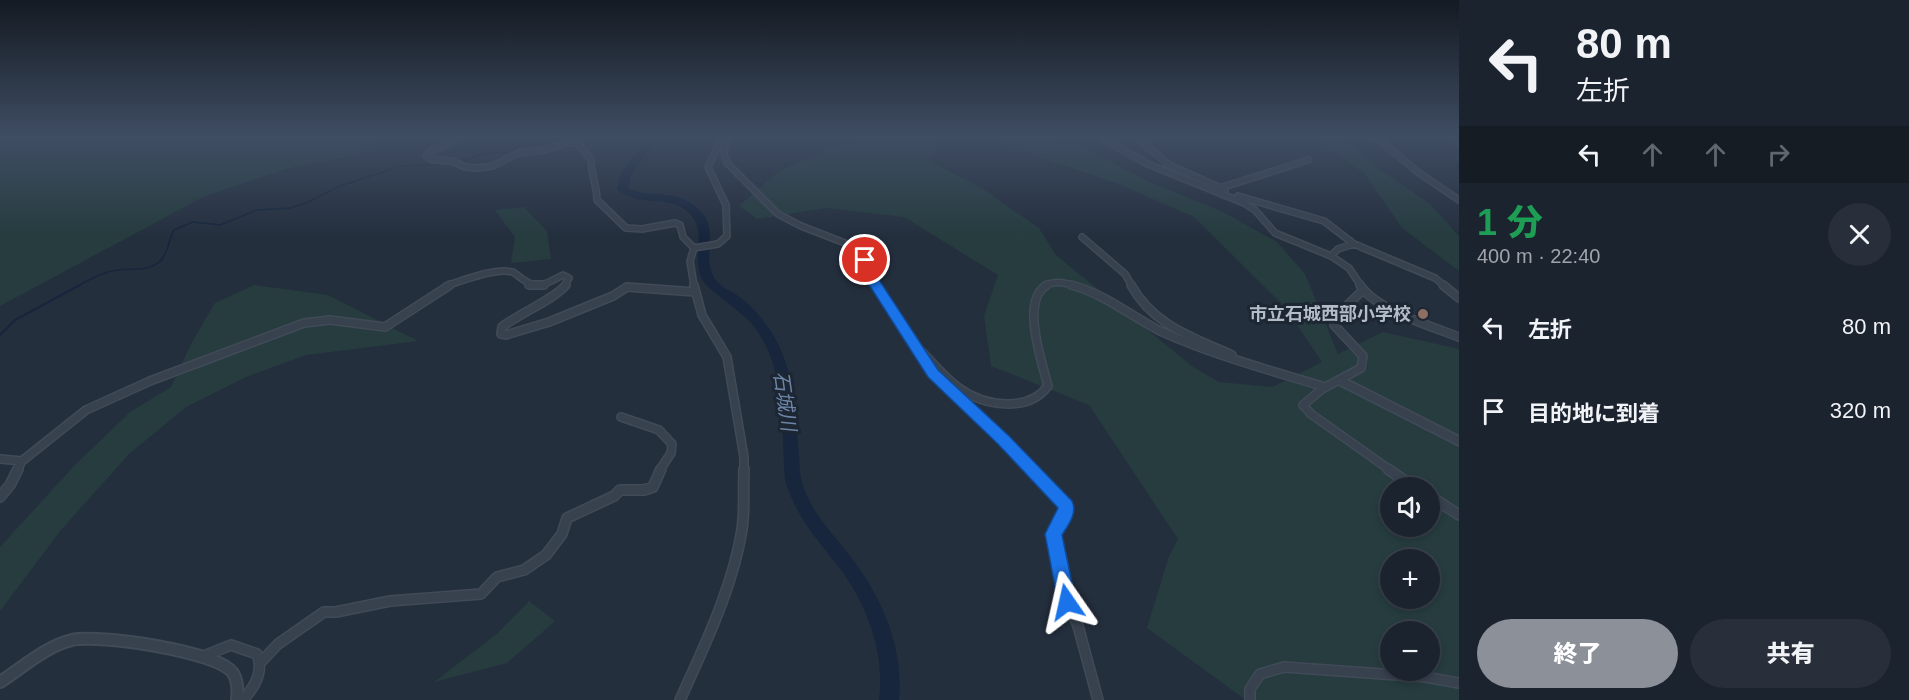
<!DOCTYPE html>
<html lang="ja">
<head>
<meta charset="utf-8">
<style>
  :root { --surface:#1b232e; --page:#282f3a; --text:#f1f3f6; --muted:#a0a4aa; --line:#39404a; --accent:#8c9099 }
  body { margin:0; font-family:Helvetica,"Noto Sans JP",sans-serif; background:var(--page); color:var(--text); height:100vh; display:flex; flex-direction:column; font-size:22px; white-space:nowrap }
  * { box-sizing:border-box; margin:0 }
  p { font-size:20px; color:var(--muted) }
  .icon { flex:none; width:33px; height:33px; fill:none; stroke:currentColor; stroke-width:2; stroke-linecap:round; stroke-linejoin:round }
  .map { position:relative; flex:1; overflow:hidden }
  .drawer { display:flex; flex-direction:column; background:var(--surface); width:450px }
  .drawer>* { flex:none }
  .top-card { background:#1b232e; color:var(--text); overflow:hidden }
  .controls { position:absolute; left:1380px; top:477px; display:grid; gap:12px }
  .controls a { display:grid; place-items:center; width:60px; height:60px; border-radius:50%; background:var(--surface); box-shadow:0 3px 9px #0003,0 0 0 2px var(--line); font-size:30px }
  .pin { position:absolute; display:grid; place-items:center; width:51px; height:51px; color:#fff; margin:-26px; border:3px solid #fff; border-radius:50%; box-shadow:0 2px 6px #0007 }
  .me { position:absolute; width:66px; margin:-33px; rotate:349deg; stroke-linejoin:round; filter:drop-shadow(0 0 4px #0008) }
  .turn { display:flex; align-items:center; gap:21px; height:126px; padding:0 18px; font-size:27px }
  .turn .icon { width:78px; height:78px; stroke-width:2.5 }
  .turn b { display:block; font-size:42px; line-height:51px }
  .lanes { display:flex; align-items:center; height:57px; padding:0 18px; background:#0003; justify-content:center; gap:30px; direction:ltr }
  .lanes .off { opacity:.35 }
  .round { display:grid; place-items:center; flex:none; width:63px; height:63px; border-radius:32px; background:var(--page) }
  .overview { display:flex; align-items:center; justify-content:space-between; height:102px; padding:0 18px }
  h1 { font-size:36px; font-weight:800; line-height:45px; color:#1e9e55 }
  .cta { display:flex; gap:12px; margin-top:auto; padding:12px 18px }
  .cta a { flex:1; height:69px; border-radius:36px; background:var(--accent); color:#fff; font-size:24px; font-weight:800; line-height:69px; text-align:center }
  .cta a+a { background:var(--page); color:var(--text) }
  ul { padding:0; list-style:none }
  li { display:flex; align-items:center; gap:18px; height:84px; padding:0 18px }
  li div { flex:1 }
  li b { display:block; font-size:22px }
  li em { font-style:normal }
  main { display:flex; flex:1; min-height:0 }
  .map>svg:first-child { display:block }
  .green { fill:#263c3f; fill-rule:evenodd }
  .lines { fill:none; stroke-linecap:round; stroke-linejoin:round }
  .stream-far1 { stroke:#17263c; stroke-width:1.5 }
  .stream { stroke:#17263c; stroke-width:2 }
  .river { fill:#17263c; fill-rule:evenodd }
  .minor-far2-casing { stroke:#414a57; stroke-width:8 }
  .minor-far1-casing { stroke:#414a57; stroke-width:10 }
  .minor-casing { stroke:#414a57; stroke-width:12 }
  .tertiary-far1-casing { stroke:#414a57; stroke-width:11 }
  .tertiary-casing { stroke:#414a57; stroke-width:14 }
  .minor-far2 { stroke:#38414e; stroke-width:5 }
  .minor-far1 { stroke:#38414e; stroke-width:7 }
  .minor { stroke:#38414e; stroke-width:9 }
  .tertiary-far1 { stroke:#38414e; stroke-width:8 }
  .tertiary { stroke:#38414e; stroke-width:10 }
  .route { fill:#1a73e8; stroke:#114b97; stroke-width:1.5 }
  .education-dot { fill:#8d6e63; stroke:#1d2633; stroke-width:2 }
  .labels { text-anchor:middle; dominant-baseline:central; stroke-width:6; stroke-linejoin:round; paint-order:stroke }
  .poi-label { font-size:18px; font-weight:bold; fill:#b4bcc9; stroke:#1d2633; text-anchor:end }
  .water-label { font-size:20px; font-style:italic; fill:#6d86a8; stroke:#1d2633 }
</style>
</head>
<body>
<main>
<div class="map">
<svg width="1459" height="700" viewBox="0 0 1459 700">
  <rect width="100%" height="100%" fill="#242f3e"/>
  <path class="green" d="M0,138H389L352,156L296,166L205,196L0,306Z
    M856,138H946L926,159L983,189L1039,228L1056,255L1193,367L1219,382L1273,387L1322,362L1285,307L1194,217L1126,187L1002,144L955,138H1058L1082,147L1150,182L1223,212L1277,242L1305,274L1338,354L1383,332L1459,349V700H1246L1147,628L1168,559L1178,539L1089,405L991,366L984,316L998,275L904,217L826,208L757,219L739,206L779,171ZM1390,488H1430V526H1390ZM1390,560H1430V598H1390ZM1390,632H1430V670H1390Z
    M1311,138H1346L1379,169L1430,204L1459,236V271L1402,228L1364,173Z
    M524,207L547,231L551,259L511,263L515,237L495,210Z
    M254,285L328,295L418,341L306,355L246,377L186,407L129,454L61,530L0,611V547L74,466L130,412L171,387L191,344L215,303Z
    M529,601L555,621L507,663L434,682L498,633Z"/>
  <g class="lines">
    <path class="stream-far1" d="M461,163C468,160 476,156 483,154C506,148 507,161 526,138
      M78,286C90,279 103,272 117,270C131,268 145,272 158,263C168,256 168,240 174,230L193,222L220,225L257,210L290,208L306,203L340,186L401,166L455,164"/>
    <path class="stream" d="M0,335L15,320L80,285"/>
    <path class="river" d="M648,138H658L631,175L628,188C647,198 670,190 689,202C725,224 701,250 713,276C718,286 730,290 738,296C747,302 755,310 761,318C800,363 795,425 801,480C813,517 831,530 853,560C883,599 904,650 899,700H879C885,654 868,607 841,570C816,537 798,521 785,480C781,428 787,365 751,323C738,308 707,291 701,277C692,255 708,230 688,212C668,194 636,208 617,189L620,175Z"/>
    <defs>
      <path id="minor-far2" d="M461,138L433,150L426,156L433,160L452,161L465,167L478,168L493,166L520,152L540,151L567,143H577L591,159C591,176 597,185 597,200L626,228L642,229L675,223L680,225L683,237L694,248L718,244L727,236L726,205L708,167L720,142L729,138
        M1101,138L1148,164L1244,203L1255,210L1275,233L1331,256L1349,268L1361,286
        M1137,138L1169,165L1225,190
        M1368,138L1378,139
        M1377,138L1419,173L1459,200
        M1451,138L1459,142
        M726,139L724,154L728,164L778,214L801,226L845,243L865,260L877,286
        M1220,188L1308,160
        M1238,196L1324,221L1354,244L1435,278L1445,286
        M1082,237L1125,274L1132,286
        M694,248L690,261L694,286
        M1331,256L1338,249L1354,244
        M446,286C461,281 497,267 512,272C516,273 520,278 524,280C538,291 549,282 563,275L569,278L564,286
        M1044,286C1055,280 1065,283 1076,286"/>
      <path id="minor-far1" d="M529,285H544
        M566,285C553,300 520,313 502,327L501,334L506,335L549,322L613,296L627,287L695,292
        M694,285L702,315L727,357L744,457V470
        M876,285L933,374L1004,440L1033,470
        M1071,285C1103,293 1131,316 1160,331C1213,355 1269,370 1325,387
        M1131,285C1153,325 1192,337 1232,355
        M1360,285C1376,310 1431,326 1459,337
        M1443,285L1459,298
        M1363,290L1334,318V325L1363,356L1361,368L1322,389L1303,405L1311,414L1390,470
        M922,352C934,364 945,378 959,388C984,406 1028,413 1048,386C1042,362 1020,300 1047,285
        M621,417L659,430L672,444L671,453L660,470
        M0,459L22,461
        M17,470L22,461L86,410L150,381L304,323L330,320L385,327L450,285"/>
      <path id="minor" d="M1031,469L1066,506L1053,534L1067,601L1078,626L1098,700
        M1388,469L1415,488
        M1430,496L1459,515
        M0,497L10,485L18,469
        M201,657L231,645L257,654C264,672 255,686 243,700
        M261,662L278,644L324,612H336L390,601L481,594L497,577L524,570L546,555L562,534L567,518L614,496L620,490H644L653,487L661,469
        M680,700C704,647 733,587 742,529C745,510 743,489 744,469
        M1250,700V689L1260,674L1284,667L1425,677L1459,683"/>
      <path id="tertiary-far1" d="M1341,381L1459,441"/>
      <path id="tertiary" d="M0,682C22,668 46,646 72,640C98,634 217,651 233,673C238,681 238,691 237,700"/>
    </defs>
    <use href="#minor-far2" class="minor-far2-casing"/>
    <use href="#minor-far1" class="minor-far1-casing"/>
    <use href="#minor" class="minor-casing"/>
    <use href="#tertiary-far1" class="tertiary-far1-casing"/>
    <use href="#tertiary" class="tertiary-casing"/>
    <use href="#minor-far2" class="minor-far2"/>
    <use href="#minor-far1" class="minor-far1"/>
    <use href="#minor" class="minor"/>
    <use href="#tertiary-far1" class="tertiary-far1"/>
    <use href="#tertiary" class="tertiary"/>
  </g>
  <linearGradient id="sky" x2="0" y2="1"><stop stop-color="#141a22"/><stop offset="0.58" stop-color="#3f4d63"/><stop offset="1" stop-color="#3f4d63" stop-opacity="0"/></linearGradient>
  <rect width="1459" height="236" fill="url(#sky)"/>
  <path class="route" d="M865,256L871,260L879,280L938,370L1009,436L1072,501C1078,513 1068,525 1062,535L1076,602L1074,607L1067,610L1061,607L1058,602L1045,534L1058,508L998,444L928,377L866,280L859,260Z"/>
  <circle class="education-dot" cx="1423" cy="314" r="6"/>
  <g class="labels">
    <g class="poi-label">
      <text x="1411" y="314">市立石城西部小学校</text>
    </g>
    <g class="water-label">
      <text transform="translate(785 401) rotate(82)">石城川</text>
    </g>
  </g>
</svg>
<div class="controls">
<a><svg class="icon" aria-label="sound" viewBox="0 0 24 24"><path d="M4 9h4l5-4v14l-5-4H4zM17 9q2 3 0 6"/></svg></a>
<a>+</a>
<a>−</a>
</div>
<div class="pin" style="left:865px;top:260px;background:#d93025"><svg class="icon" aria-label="arrive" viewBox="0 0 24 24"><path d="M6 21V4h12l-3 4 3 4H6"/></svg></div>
<svg class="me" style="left:1067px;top:602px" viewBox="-20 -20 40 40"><path d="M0-17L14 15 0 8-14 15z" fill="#1a73e8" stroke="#fff" stroke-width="4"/></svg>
</div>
<section class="drawer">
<div class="top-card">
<div class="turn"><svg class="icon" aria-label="left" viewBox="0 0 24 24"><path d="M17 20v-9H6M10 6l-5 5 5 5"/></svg><div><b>80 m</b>左折</div></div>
<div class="lanes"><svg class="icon" aria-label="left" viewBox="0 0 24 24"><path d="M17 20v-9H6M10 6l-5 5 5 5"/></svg><svg class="icon off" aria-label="ahead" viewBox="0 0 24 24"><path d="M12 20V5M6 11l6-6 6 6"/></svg><svg class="icon off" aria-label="ahead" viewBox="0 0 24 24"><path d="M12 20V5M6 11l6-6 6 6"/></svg><svg class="icon off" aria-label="right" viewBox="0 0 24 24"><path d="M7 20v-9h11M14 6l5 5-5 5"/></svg></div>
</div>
<div class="overview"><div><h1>1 分</h1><p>400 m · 22:40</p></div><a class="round"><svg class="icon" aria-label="close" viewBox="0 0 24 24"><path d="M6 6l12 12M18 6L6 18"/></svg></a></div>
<ul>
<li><svg class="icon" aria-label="left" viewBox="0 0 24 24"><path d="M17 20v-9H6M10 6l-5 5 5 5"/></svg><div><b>左折</b></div><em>80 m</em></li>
<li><svg class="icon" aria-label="arrive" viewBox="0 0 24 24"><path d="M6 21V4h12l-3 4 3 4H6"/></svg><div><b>目的地に到着</b></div><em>320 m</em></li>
</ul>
<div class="cta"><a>終了</a><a>共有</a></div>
</section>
</main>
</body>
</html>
